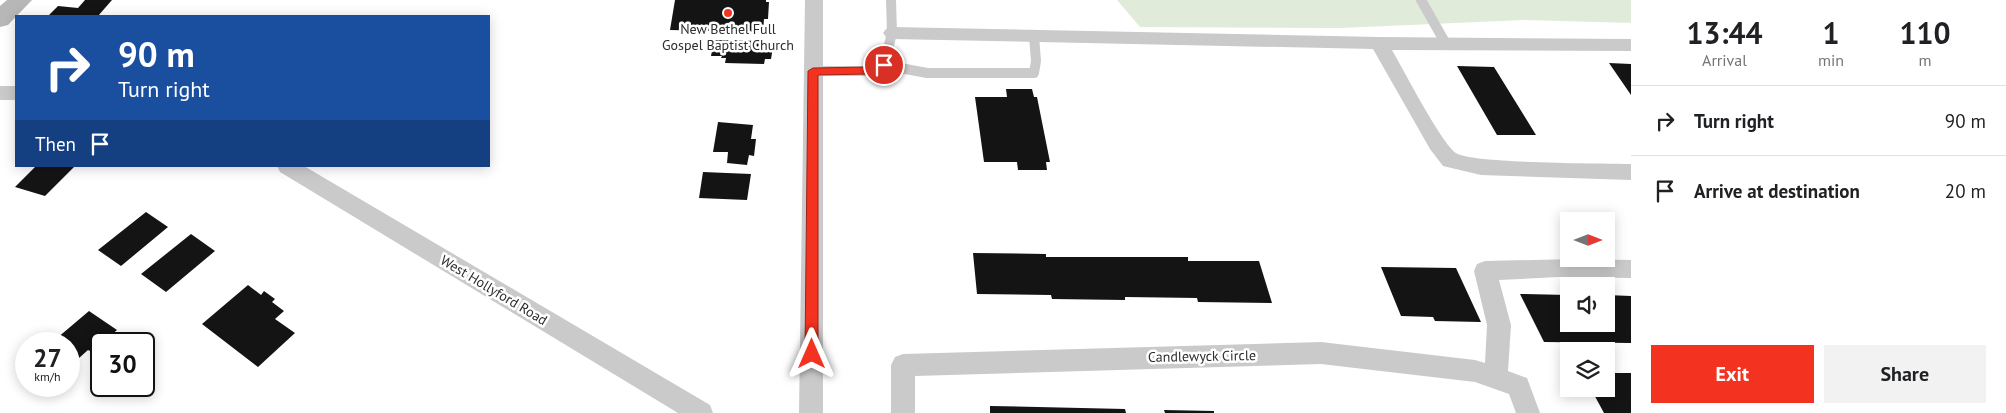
<!DOCTYPE html>
<html lang="en">
<head>
<meta charset="utf-8">
<style>
  :root { --surface:#fff; --page:#f2f2f2; --text:#202124; --muted:#757577; --line:#e0e0e0; --accent:#f33320 }
  body { margin:0; font-family:"PT Sans",sans-serif; background:var(--page); color:var(--text); height:100vh; display:flex; flex-direction:column; font-size:19px; white-space:nowrap }
  * { box-sizing:border-box; margin:0 }
  p { font-size:16px; color:var(--muted) }
  .icon { flex:none; width:28px; height:28px; fill:none; stroke:currentColor; stroke-width:2; stroke-linecap:round; stroke-linejoin:round }
  .map { position:relative; flex:1; overflow:hidden }
  .side { display:flex; flex-direction:column; background:var(--surface); width:375px }
  .side>* { flex:none }
  .banner { position:absolute; left:15px; top:15px; width:475px; height:152px; border-radius:0px; box-shadow:0 2px 12px #0003; background:#1a4fa0; color:#fff; overflow:hidden }
  .needle { width:32px; rotate:90deg }
  .buttons { position:absolute; left:1560px; top:212px; display:grid; gap:10px }
  .buttons a { display:grid; place-items:center; width:55px; height:55px; border-radius:0px; background:var(--surface); box-shadow:0 2px 12px #0003; font-size:25px }
  .speed { position:absolute; left:15px; top:332px; display:flex; gap:10px; font-size:25px; font-weight:700; text-align:center }
  .speed>* { display:grid; place-content:center; width:65px; height:65px; border-radius:50%; background:var(--surface); box-shadow:0 2px 12px #0003; line-height:1 }
  .speed small { font-size:12px; font-weight:400 }
  .speed .limit { border:2px solid #111; border-radius:8px; background:#fff; color:#111 }
  .pin { position:absolute; display:grid; place-items:center; width:42px; height:42px; color:#fff; margin:-21px; border:2px solid #fff; border-radius:50%; box-shadow:0 1px 5px #0007 }
  .me { position:absolute; width:55px; margin:-28px; rotate:0deg; stroke-linejoin:round; filter:drop-shadow(0 0 4px #0008) }
  .turn { display:flex; align-items:center; gap:18px; height:105px; padding:0 20px; font-size:22px }
  .turn .icon { width:65px; height:65px; stroke-width:2.5 }
  .turn b { display:block; font-size:35px; line-height:42px }
  .then { display:flex; align-items:center; height:48px; padding:0 20px; background:#0003; gap:10px; font-size:19px }
  .eta { display:flex; justify-content:space-evenly; align-items:center; height:85px; text-align:center }
  .eta b { font-size:30px; font-weight:800; line-height:35px }
  .action { display:flex; gap:10px; margin-top:auto; padding:10px 20px }
  .action a { flex:1; height:58px; border-radius:0px; background:var(--accent); color:#fff; font-size:20px; font-weight:800; line-height:58px; text-align:center }
  .action a+a { background:var(--page); color:var(--text) }
  ul { padding:0; list-style:none }
  li { display:flex; align-items:center; gap:15px; height:70px; padding:0 20px; border-top:1px solid var(--line) }
  li div { flex:1 }
  li b { display:block; font-size:19px }
  li em { font-style:normal }
  main { display:flex; flex:1; min-height:0 }
  .map>svg:first-child { display:block }
  .green { fill:#e0ecd9 }
  .building { fill:#141414 }
  .lines { fill:none; stroke-linecap:round; stroke-linejoin:round }
  .service { stroke:#cacaca; stroke-width:10 }
  .minor { fill:#cacaca; fill-rule:evenodd }
  .secondary { fill:#b7b7b7; fill-rule:evenodd }
  .route { fill:#f33320; stroke:#9e2115 }
  .poi-dot { fill:#f33320; stroke:#fff; stroke-width:2 }
  .labels { text-anchor:middle; dominant-baseline:central; stroke-width:5; stroke-linejoin:round; paint-order:stroke }
  .poi-label { font-size:14px; fill:#2d2d2d; stroke:#fff }
  .street-label { font-size:14px; fill:#2d2d2d; stroke:#fff }
</style>
</head>
<body>
<main>
<div class="map">
<svg width="1631" height="413" viewBox="0 0 1631 413">
  <rect width="100%" height="100%" fill="#fff"/>
  <path class="green" d="M1117,0H1631V23L1525,20L1340,28L1140,27Z"/>
  <path class="building" d="M85,0H112L98,16H48L58,6L78,8Z
    M675,0H766V2H769L768,19H764L763,32L670,30Z
    M714,40L767,41L766,47H773L771,59H765L764,64L725,63L726,58H721L722,56H711Z
    M1609,63L1631,64V95Z
    M1457,66L1494,67L1536,135H1497Z
    M1006,89H1032L1034,97H1037L1050,162H1046L1047,170H1018L1017,162H984L975,97H1007Z
    M718,122L753,125L751,139H756L754,156L749,155L747,165L727,163L728,152H713Z
    M36,166H73L74,167L45,196L15,187Z
    M703,172L751,174L747,200L699,198Z
    M146,212L168,227L121,266L98,250Z
    M191,234L215,251L166,292L141,274Z
    M973,253L1046,254V257H1188V261H1259L1272,303L1198,302L1197,298L1125,297V300L1052,299L1051,295L977,294Z
    M1381,267L1456,268L1481,322L1435,321L1433,317L1401,316Z
    M248,285L261,295L264,291L275,299L272,302L284,311L275,319L295,333L258,367L202,324Z
    M1520,294L1569,295V324H1606V295L1631,296V343L1544,342Z
    M89,311L117,330L92,352L88,350L69,367V344H50Z
    M1606,373H1631V413H1604L1591,389H1606Z
    M990,406L1125,409L1126,413H990Z
    M1164,410L1214,411V413H1165Z"/>
  <g class="lines">
    <path class="service" d="M1421,0L1446,44
      M884,65L927,73H1034L1036,61L1034,36
      M813,71H869L884,65L892,33L891,0"/>
    <path class="minor" d="M805,0H823V413H799Z
      M892,27L1379,37L1631,39V51L1392,50C1403,69 1442,144 1456,153C1473,164 1603,163 1631,164V180L1481,175L1443,166L1430,149L1373,49L892,39L886,37L883,33L886,29Z
      M0,86H16V100H0Z
      M277,166H304L710,405L713,413H678L280,172Z
      M1576,259L1631,260V278L1559,277L1499,280L1511,325L1508,371L1527,378L1540,413H1516L1509,394L1475,382L1321,364L915,376V413H891V365L895,357L903,354L1321,342L1475,360L1485,363L1487,325L1474,271L1477,264L1485,261Z"/>
    <path class="secondary" d="M7,0H32L8,25L0,27V6Z"/>
  </g>
  <path class="route" d="M884,62L888,63V68L869,74L818,75V354L816,359L812,360L807,359L805,354L808,71L813,68L868,67Z"/>
  <circle class="poi-dot" cx="728" cy="13" r="5"/>
  <g class="labels">
    <g class="poi-label">
      <text x="728" y="29">New Bethel Full<tspan x="728" dy="16">Gospel Baptist Church</tspan></text>
    </g>
    <g class="street-label">
      <text transform="translate(494 290) rotate(31)">West Hollyford Road</text>
      <text transform="translate(1202 356) rotate(-1)">Candlewyck Circle</text>
    </g>
  </g>
</svg>
<div class="buttons">
<a><svg class="needle" viewBox="-14 -14 28 28"><path d="M0-13l5 13h-10z" fill="#e53935"/><path d="M0 13l5-13h-10z" fill="#757577"/></svg></a>
<a><svg class="icon" aria-label="sound" viewBox="0 0 24 24"><path d="M4 9h4l5-4v14l-5-4H4zM17 9q2 3 0 6"/></svg></a>
<a><svg class="icon" aria-label="layers" viewBox="0 0 24 24"><path d="M12 4l9 5-9 5-9-5zM3 14l9 5 9-5"/></svg></a>
</div>
<div class="speed"><div>27<small>km/h</small></div><div class="limit">30</div></div>
<div class="pin" style="left:884px;top:65px;background:#d93025"><svg class="icon" aria-label="arrive" viewBox="0 0 24 24"><path d="M6 21V4h12l-3 4 3 4H6"/></svg></div>
<svg class="me" style="left:812px;top:354px" viewBox="-20 -20 40 40"><path d="M0-17L14 15 0 8-14 15z" fill="#f33320" stroke="#fff" stroke-width="4"/></svg>
<div class="banner">
<div class="turn"><svg class="icon" aria-label="right" viewBox="0 0 24 24"><path d="M7 20v-9h11M14 6l5 5-5 5"/></svg><div><b>90 m</b>Turn right</div></div>
<div class="then">Then<svg class="icon" aria-label="arrive" viewBox="0 0 24 24"><path d="M6 21V4h12l-3 4 3 4H6"/></svg></div>
</div>
</div>
<section class="side">
<div class="eta">
<div><b>13:44</b><p>Arrival</p></div>
<div><b>1</b><p>min</p></div>
<div><b>110</b><p>m</p></div>
</div>
<ul>
<li><svg class="icon" aria-label="right" viewBox="0 0 24 24"><path d="M7 20v-9h11M14 6l5 5-5 5"/></svg><div><b>Turn right</b></div><em>90 m</em></li>
<li><svg class="icon" aria-label="arrive" viewBox="0 0 24 24"><path d="M6 21V4h12l-3 4 3 4H6"/></svg><div><b>Arrive at destination</b></div><em>20 m</em></li>
</ul>
<div class="action"><a>Exit</a><a>Share</a></div>
</section>
</main>
</body>
</html>
